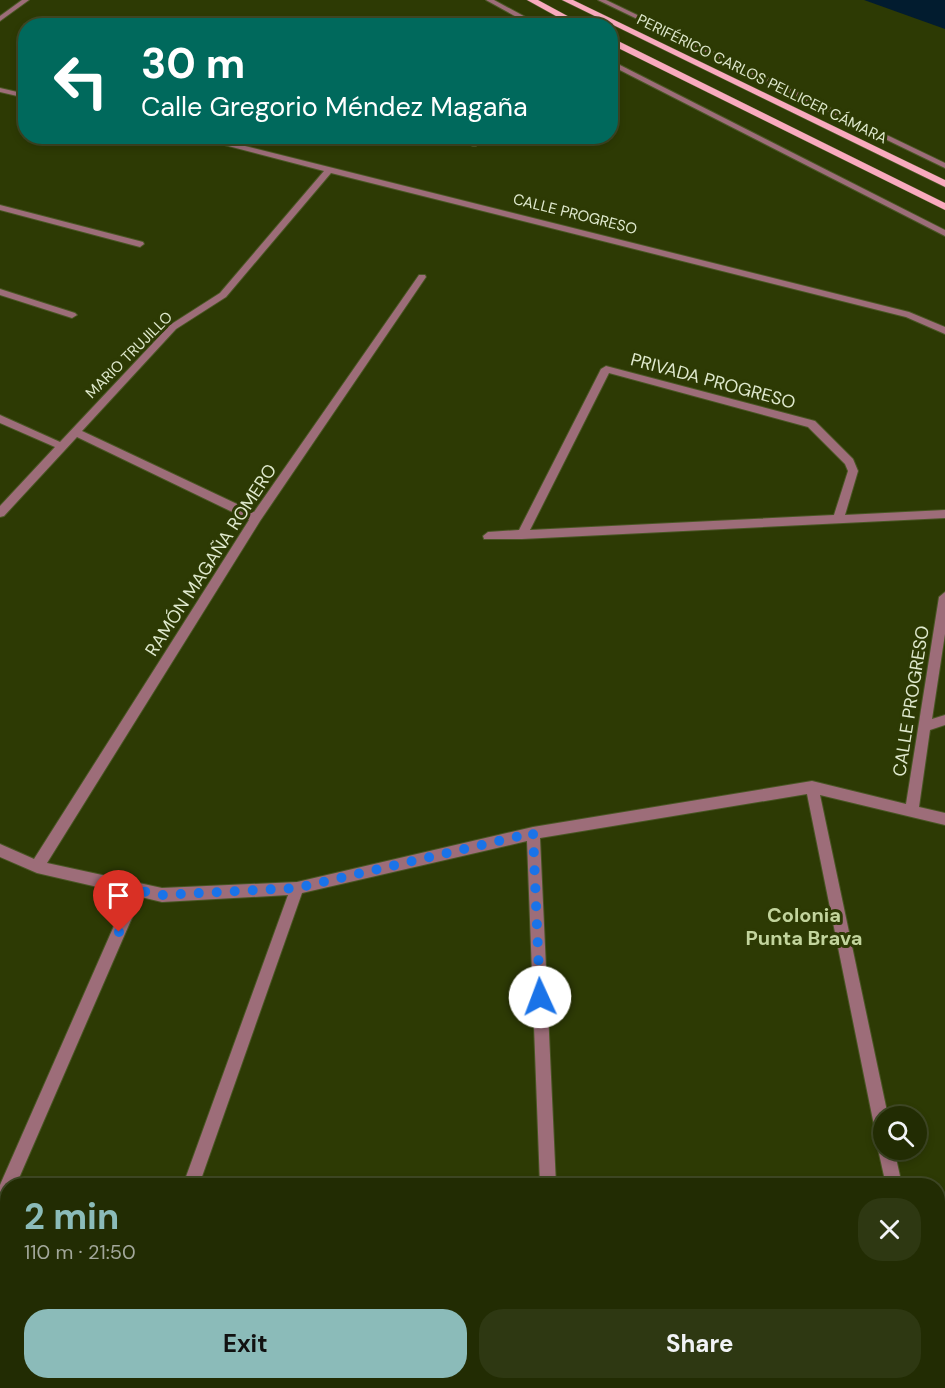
<!DOCTYPE html>
<html lang="en">
<head>
<meta charset="utf-8">
<style>
  :root { --surface:#222c03; --page:#2e3812; --text:#f1f3f6; --muted:#a2a79a; --line:#3f4825; --accent:#8bbbb9 }
  body { margin:0; font-family:"DM Sans",sans-serif; background:var(--page); color:var(--text); height:100vh; display:flex; flex-direction:column; font-size:22px; white-space:nowrap }
  * { box-sizing:border-box; margin:0 }
  p { font-size:20px; color:var(--muted) }
  .icon { flex:none; width:33px; height:33px; fill:none; stroke:currentColor; stroke-width:2; stroke-linecap:round; stroke-linejoin:round }
  .map { position:relative; flex:1; overflow:hidden }
  .drawer { position:absolute; left:0px; top:1178px; width:945px; height:212px; display:flex; flex-direction:column; background:var(--surface); border-radius:24px 24px 0 0; box-shadow:0 3px 9px #0003,0 0 0 2px var(--line) }
  .drawer>* { flex:none }
  .banner { position:absolute; left:18px; top:18px; width:600px; height:126px; border-radius:24px; box-shadow:0 3px 9px #0003,0 0 0 2px var(--line); background:#00695c; color:#fff; overflow:hidden }
  .controls { position:absolute; left:873px; top:1106px; display:grid; gap:12px }
  .controls a { display:grid; place-items:center; width:54px; height:54px; border-radius:50%; background:var(--surface); box-shadow:0 3px 9px #0003,0 0 0 2px var(--line); font-size:30px }
  .pin { position:absolute; display:grid; place-items:center; width:51px; height:51px; color:#fff; margin:-62px -26px; border-radius:50% 50% 50% 0; rotate:-45deg; box-shadow:0 0 6px #0007 }
  .pin .icon { rotate:45deg }
  .me { position:absolute; width:66px; margin:-33px; rotate:358deg; stroke-linejoin:round; filter:drop-shadow(0 0 4px #0008) }
  .turn { display:flex; align-items:center; gap:21px; height:126px; padding:0 24px; font-size:27px }
  .turn .icon { width:78px; height:78px; stroke-width:2.5 }
  .turn b { display:block; font-size:42px; line-height:51px }
  .round { display:grid; place-items:center; flex:none; width:63px; height:63px; border-radius:24px; background:var(--page) }
  .headline { display:flex; align-items:center; justify-content:space-between; height:102px; padding:0 24px }
  h1 { font-size:36px; font-weight:700; line-height:45px; color:var(--accent) }
  .primary-button { display:flex; gap:12px; margin-top:auto; padding:12px 24px }
  .primary-button a { flex:1; height:69px; border-radius:24px; background:var(--accent); color:#111; font-size:24px; font-weight:700; line-height:69px; text-align:center }
  .primary-button a+a { background:var(--page); color:var(--text) }
  .map>svg:first-child { display:block }
  .water { fill:#021c2f }
  .lines { fill:none; stroke-linecap:round; stroke-linejoin:round }
  .service-casing { stroke:#495624; stroke-width:2 }
  .minor-casing { stroke:#495624; stroke-width:2 }
  .tertiary-casing { stroke:#495624; stroke-width:2 }
  .primary-casing { stroke:#495624; stroke-width:1 }
  .service { fill:#9d6d79; fill-rule:evenodd }
  .minor { fill:#9d6d79; fill-rule:evenodd }
  .tertiary { fill:#9d6d79; fill-rule:evenodd }
  .primary { fill:#f9aabe; fill-rule:evenodd }
  .route { stroke:#1a73e8; stroke-width:10; stroke-dasharray:0 18 }
  .labels { text-anchor:middle; dominant-baseline:central; stroke-width:6; stroke-linejoin:round; paint-order:stroke }
  .far-street-label { font-size:15px; fill:#dfe9cd; stroke:#2d3a04 }
  .street-label { font-size:18px; fill:#dfe9cd; stroke:#2d3a04 }
  .neighbourhood-label { font-size:20px; font-weight:bold; fill:#c2d49d; stroke:#2d3a04 }
</style>
</head>
<body>
<div class="map">
<svg width="945" height="1388" viewBox="0 0 945 1388">
  <rect width="100%" height="100%" fill="#2d3a04"/>
  <path class="water" d="M864,0H945V29Z"/>
  <g class="lines">
    <defs>
      <path id="service" d="M474,136H482L476,146H473L469,144Z"/>
      <path id="minor" d="M0,88L26,94V98L0,92Z
        M190,136H205L909,312L945,327V334L906,317L331,173L226,297L176,329L82,431L254,512L419,275H425L426,277L260,521L47,863L162,888L297,882L533,827L812,781L906,804L939,597L945,592V634L932,719L945,715V725L930,730L919,807L945,813V825L820,795L888,1116H884V1149H894L902,1185H886L878,1149L881,1144L883,1142L879,1140L876,1135L807,794L540,838L556,1185H540L527,841L302,893L199,1185H183L288,895L162,902L141,897L16,1185H8V1205L6,1209L0,1211V1185L128,894L37,873L0,857V844L34,859L249,520L77,437L4,516L0,517V506L55,447L0,423V415L60,442L170,325L220,293L324,171Z
        M0,205L143,242L144,244L140,247L0,210Z
        M0,289L75,313L77,315L72,318L0,295Z
        M606,366L815,421L853,459L858,471L845,515L945,510V518L522,539H484L483,536L488,532L519,530L601,369ZM609,373L808,427L845,464L848,471L834,515L530,530Z
        M938,1375L940,1376L944,1388H926V1382H938Z
        M112,1382H130L127,1388H109Z
        M548,1382H565L566,1388H548Z"/>
      <path id="tertiary" d="M22,0H29L0,21V16Z
        M486,0H494L542,26H533Z
        M598,0H606L945,163V168Z
        M610,60L945,230V236L610,65Z"/>
      <path id="primary" d="M527,0H538L586,26H574Z
        M562,0H573L945,180V187Z
        M610,37L945,203V210L610,44Z"/>
    </defs>
    <use href="#service" class="service-casing"/>
    <use href="#minor" class="minor-casing"/>
    <use href="#tertiary" class="tertiary-casing"/>
    <use href="#primary" class="primary-casing"/>
    <use href="#service" class="service"/>
    <use href="#minor" class="minor"/>
    <use href="#tertiary" class="tertiary"/>
    <use href="#primary" class="primary"/>
  </g>
  <g class="lines">
    <path class="route" d="M119,932L137,890L162,895L297,888L533,833L540,997"/>
  </g>
  <g class="labels">
    <g class="far-street-label">
      <text transform="translate(762 79) rotate(26)">PERIFÉRICO CARLOS PELLICER CÁMARA</text>
      <text transform="translate(575 214) rotate(14)">CALLE PROGRESO</text>
      <text transform="translate(129 355) rotate(-45)">MARIO TRUJILLO</text>
    </g>
    <g class="street-label">
      <text transform="translate(713 381) rotate(15)">PRIVADA PROGRESO</text>
      <text transform="translate(211 560) rotate(-57)">RAMÓN MAGAÑA ROMERO</text>
      <text transform="translate(911 701) rotate(-81)">CALLE PROGRESO</text>
    </g>
    <g class="neighbourhood-label">
      <text x="804" y="915">Colonia<tspan x="804" dy="23">Punta Brava</tspan></text>
    </g>
  </g>
</svg>
<div class="controls">
<a><svg class="icon" aria-label="search" viewBox="0 0 24 24"><circle cx="10" cy="10" r="6"/><path d="M15 15l6 6"/></svg></a>
</div>
<div class="pin" style="left:119px;top:932px;background:#d93025"><svg class="icon" aria-label="arrive" viewBox="0 0 24 24"><path d="M6 21V4h12l-3 4 3 4H6"/></svg></div>
<svg class="me" style="left:540px;top:997px" viewBox="-20 -20 40 40"><circle r="19" fill="#fff"/><path d="M0-13L10 11 0 6-10 11z" fill="#1a73e8"/></svg>
<div class="banner">
<div class="turn"><svg class="icon" aria-label="left" viewBox="0 0 24 24"><path d="M17 20v-9H6M10 6l-5 5 5 5"/></svg><div><b>30 m</b>Calle Gregorio Méndez Magaña</div></div>
</div>
<section class="drawer">
<div class="headline"><div><h1>2 min</h1><p>110 m · 21:50</p></div><a class="round"><svg class="icon" aria-label="close" viewBox="0 0 24 24"><path d="M6 6l12 12M18 6L6 18"/></svg></a></div>
<div class="primary-button"><a>Exit</a><a>Share</a></div>
</section>
</div>
</body>
</html>
